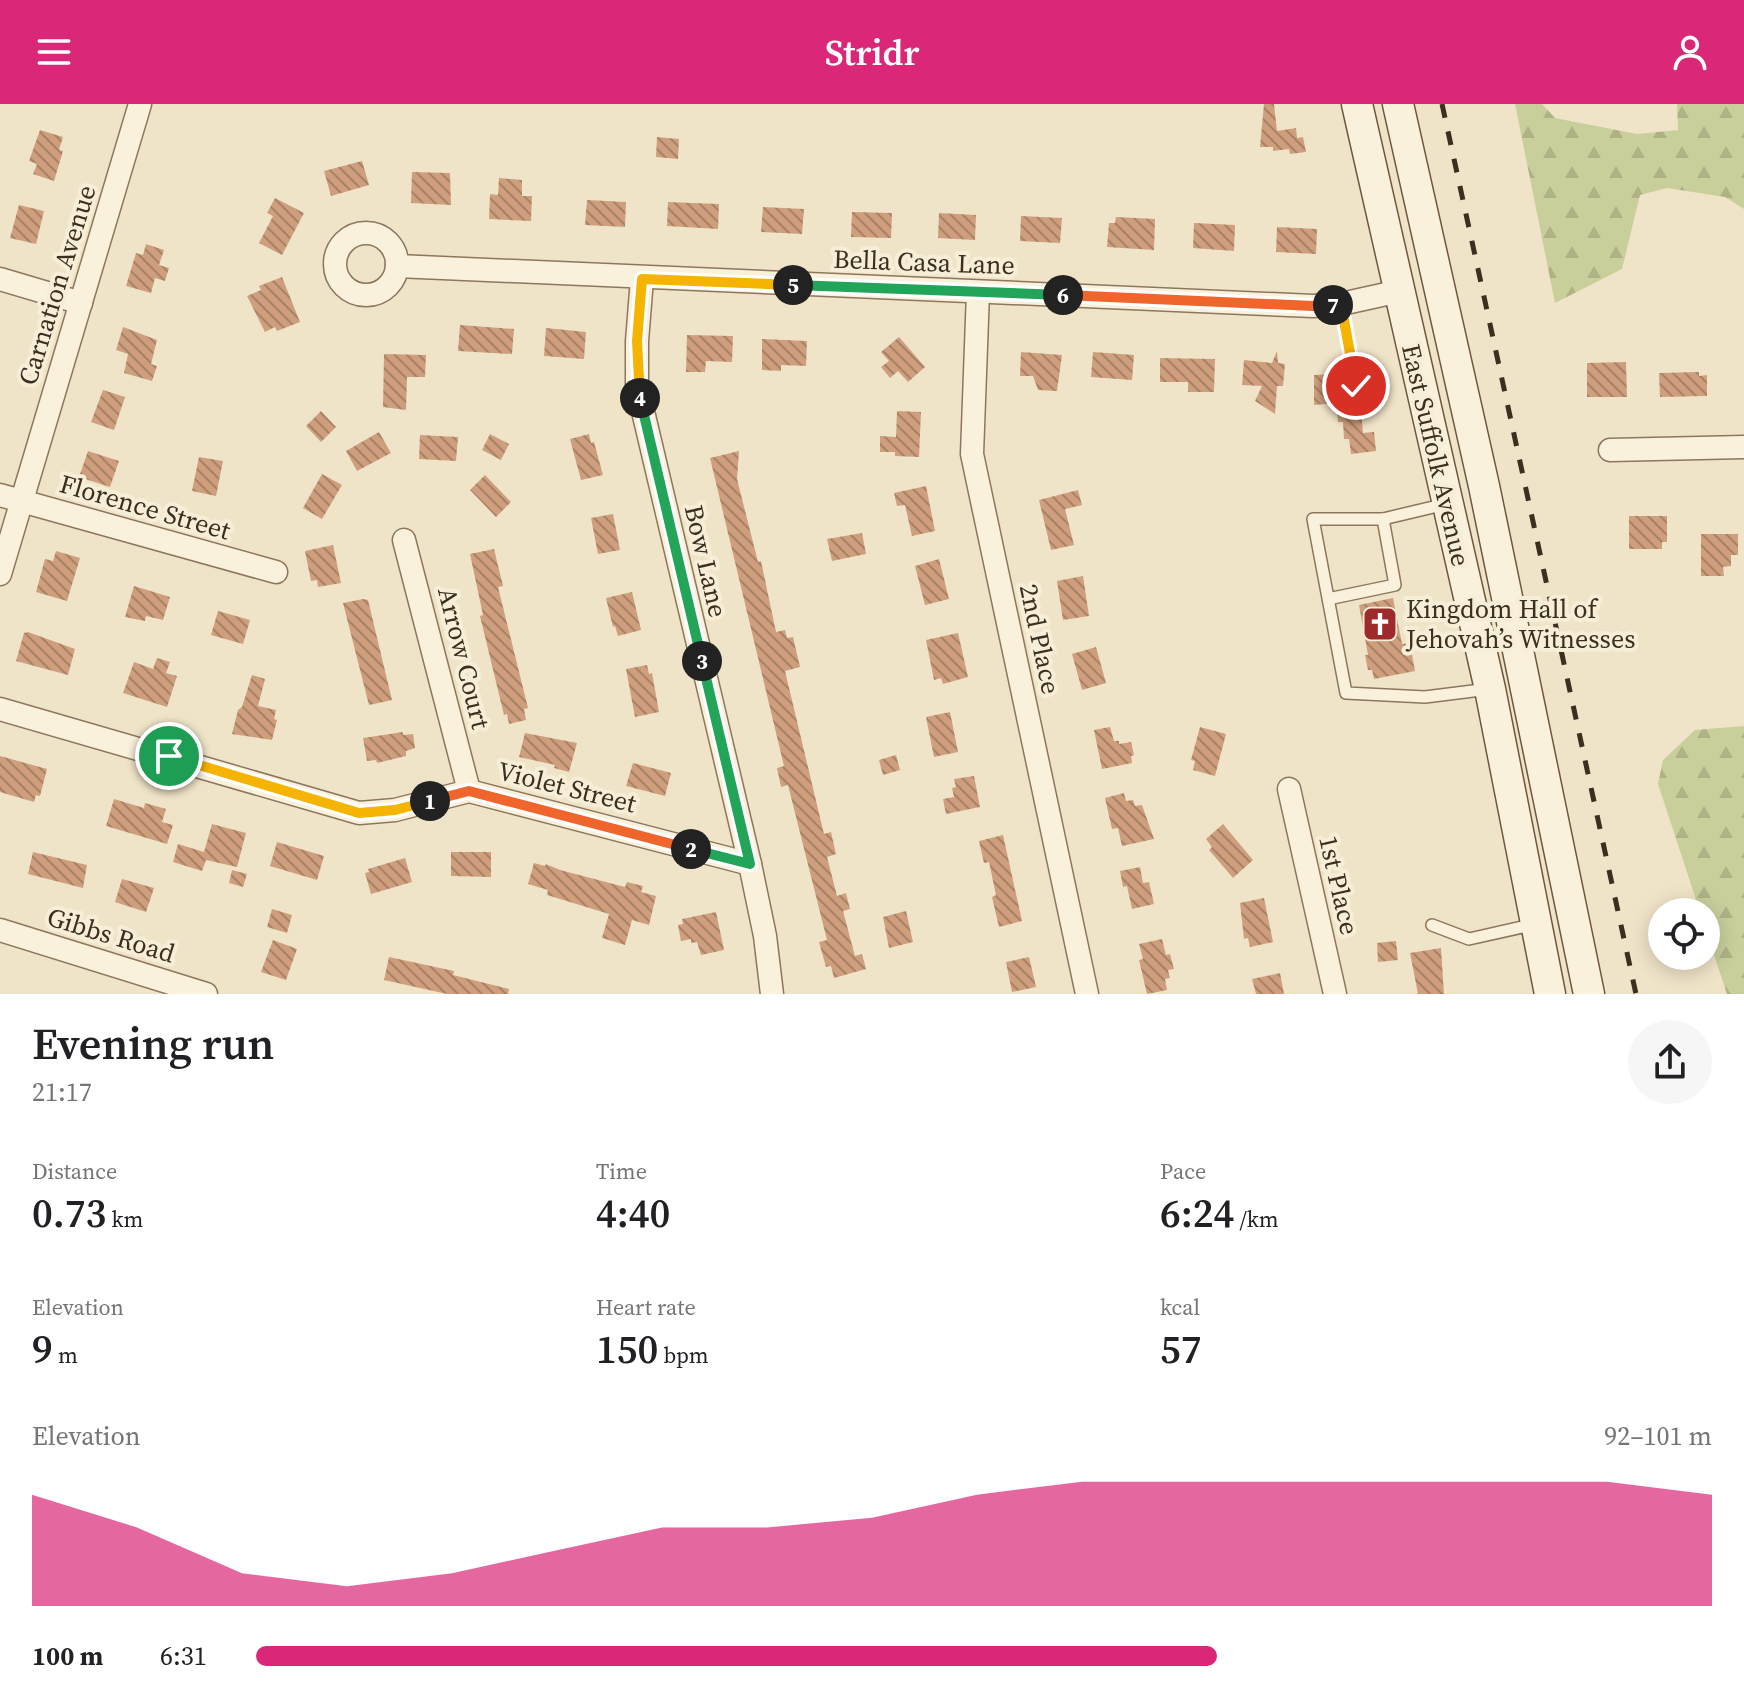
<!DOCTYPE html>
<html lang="en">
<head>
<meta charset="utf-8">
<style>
  :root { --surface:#fff; --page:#f6f6f6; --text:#202124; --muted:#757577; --accent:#db2777 }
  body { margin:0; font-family:"Source Serif 4",serif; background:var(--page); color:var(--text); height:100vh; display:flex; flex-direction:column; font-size:30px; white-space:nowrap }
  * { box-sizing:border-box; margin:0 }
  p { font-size:26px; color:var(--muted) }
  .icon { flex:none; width:44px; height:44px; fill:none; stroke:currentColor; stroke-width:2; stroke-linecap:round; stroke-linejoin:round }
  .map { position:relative; height:890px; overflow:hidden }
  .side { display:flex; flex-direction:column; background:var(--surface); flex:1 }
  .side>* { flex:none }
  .fabs { position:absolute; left:1648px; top:794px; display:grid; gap:16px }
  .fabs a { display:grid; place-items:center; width:72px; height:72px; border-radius:50%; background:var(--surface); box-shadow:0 4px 20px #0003; font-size:40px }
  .pin { position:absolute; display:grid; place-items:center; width:68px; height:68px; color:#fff; margin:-34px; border:4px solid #fff; border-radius:50%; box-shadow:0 2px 8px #0007 }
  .km { position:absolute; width:40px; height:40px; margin:-20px; border-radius:50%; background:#222; color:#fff; font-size:22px; line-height:40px; text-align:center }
  .round { display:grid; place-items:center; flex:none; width:84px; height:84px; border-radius:42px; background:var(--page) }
  .summary { display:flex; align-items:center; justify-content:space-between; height:136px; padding:0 32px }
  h1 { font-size:44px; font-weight:600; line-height:60px }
  .stats { display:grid; grid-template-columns:repeat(3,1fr); gap:12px; height:136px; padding:8px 32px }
  .stats div { display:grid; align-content:center }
  .stats b { font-size:40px; font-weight:600 }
  .stats small { font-size:22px; font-weight:400 }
  .stats p { font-size:22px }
  .chart { height:224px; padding:16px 32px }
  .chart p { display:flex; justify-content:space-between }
  .chart svg { width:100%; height:144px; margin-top:8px; fill:var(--accent); opacity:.7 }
  ul { padding:0 32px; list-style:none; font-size:26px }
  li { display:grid; grid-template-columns:128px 96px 1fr; align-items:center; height:60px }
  li i { height:20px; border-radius:10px; background:var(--accent) }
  header { display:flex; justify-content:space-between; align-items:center; height:104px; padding:0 32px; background:var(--accent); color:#fff; font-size:36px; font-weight:600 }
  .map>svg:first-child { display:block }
  .forest { fill:url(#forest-firs) }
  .building { fill:url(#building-back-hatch) }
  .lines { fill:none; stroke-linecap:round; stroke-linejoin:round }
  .service-casing { stroke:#8d765c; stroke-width:14 }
  .minor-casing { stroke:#8d765c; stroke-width:25 }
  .secondary-casing { stroke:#6f573f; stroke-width:33 }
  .service { stroke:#faf1dc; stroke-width:11 }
  .minor { stroke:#faf1dc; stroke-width:22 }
  .secondary { stroke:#faf1dc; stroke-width:30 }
  .rail { stroke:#3d2e20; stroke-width:5; stroke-dasharray:14 14; stroke-linecap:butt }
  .split-1-casing { stroke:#fff; stroke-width:16 }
  .split-2-casing { stroke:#fff; stroke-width:16 }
  .split-3-casing { stroke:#fff; stroke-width:16 }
  .split-4-casing { stroke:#fff; stroke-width:16 }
  .split-5-casing { stroke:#fff; stroke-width:16 }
  .split-6-casing { stroke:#fff; stroke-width:16 }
  .split-7-casing { stroke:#fff; stroke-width:16 }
  .split-8-casing { stroke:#fff; stroke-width:16 }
  .split-1 { stroke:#f5b400; stroke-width:10 }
  .split-2 { stroke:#f0652b; stroke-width:10 }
  .split-3 { stroke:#22a559; stroke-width:10 }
  .split-4 { stroke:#22a559; stroke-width:10 }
  .split-5 { stroke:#f5b400; stroke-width:10 }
  .split-6 { stroke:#22a559; stroke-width:10 }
  .split-7 { stroke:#f0652b; stroke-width:10 }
  .split-8 { stroke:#f5b400; stroke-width:10 }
  .labels { text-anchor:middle; stroke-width:8; stroke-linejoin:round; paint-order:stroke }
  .street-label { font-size:26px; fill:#3d2e20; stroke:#f7eed8 }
  .poi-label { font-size:26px; fill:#3d2e20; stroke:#f7eed8; text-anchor:start }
</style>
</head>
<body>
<header><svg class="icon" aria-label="menu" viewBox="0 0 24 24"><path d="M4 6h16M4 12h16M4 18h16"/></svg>Stridr<svg class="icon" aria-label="person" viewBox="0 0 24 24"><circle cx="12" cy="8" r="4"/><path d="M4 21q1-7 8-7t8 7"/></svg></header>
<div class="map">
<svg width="1744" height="890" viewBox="0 0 1744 890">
  <defs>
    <pattern id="forest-firs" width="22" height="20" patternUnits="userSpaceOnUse" patternTransform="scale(2)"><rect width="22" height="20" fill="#c9cf9b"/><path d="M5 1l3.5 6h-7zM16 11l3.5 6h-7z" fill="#aeb285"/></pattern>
    <pattern id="building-back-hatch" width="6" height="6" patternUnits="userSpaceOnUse" patternTransform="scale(2)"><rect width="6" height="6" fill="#cf9f7d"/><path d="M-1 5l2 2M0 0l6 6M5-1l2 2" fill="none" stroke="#a98266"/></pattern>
  </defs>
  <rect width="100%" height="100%" fill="#f0e4c8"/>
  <g class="forest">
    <polygon points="1515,0 1542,0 1555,14 1637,30 1678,26 1677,0 1744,0 1744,105 1725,93 1667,84 1640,91 1622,165 1555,199"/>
    <polygon points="1744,622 1744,890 1727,890 1706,827 1706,808 1700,808 1658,680 1663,656 1695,626"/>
  </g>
  <g class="building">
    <polygon points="1264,0 1274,0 1277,27 1296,24 1297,34 1303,33 1306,48 1290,50 1289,45 1273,47 1273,43 1260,43"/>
    <polygon points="40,26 63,33 59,46 63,47 54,77 33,70 37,60 29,57"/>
    <polygon points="657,33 679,35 678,55 656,53"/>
    <polygon points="362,57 369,81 331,92 324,67"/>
    <polygon points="412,68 450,69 451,101 411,99"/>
    <polygon points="499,74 522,76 522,92 532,92 531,117 489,115 490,90 498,91"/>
    <polygon points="275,94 304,109 282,151 259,139 273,112 267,109"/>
    <polygon points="587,96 626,98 625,123 585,121"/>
    <polygon points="668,98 719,100 718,125 667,122"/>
    <polygon points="19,101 44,107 36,140 10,134"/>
    <polygon points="763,103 804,105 802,130 761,128"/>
    <polygon points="852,108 892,109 891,134 851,133"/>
    <polygon points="939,109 976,111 975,136 938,134"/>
    <polygon points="1021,112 1062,114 1060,139 1020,137"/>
    <polygon points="1116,113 1155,115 1154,146 1107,143 1109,119 1115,119"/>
    <polygon points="1194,119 1235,121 1234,147 1193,144"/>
    <polygon points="1277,123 1317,125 1316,150 1276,148"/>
    <polygon points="146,140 164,146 159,161 169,164 165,177 155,174 151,189 126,182 136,149 143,151"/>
    <polygon points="282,173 300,218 277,227 275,223 265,228 247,192 261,186 259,182"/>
    <polygon points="460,221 514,225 512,250 458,247"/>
    <polygon points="123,223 157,236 151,260 157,262 152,277 124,269 128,250 116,246"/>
    <polygon points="546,224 586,228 584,255 544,252"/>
    <polygon points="687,231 733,232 732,258 706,257 705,268 686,268"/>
    <polygon points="899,233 925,263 908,278 898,267 890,274 881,263 889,257 881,248"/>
    <polygon points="762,235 807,237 806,262 781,261 781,267 762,266"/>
    <polygon points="1277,247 1278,259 1285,260 1283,282 1277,282 1275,310 1255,297 1262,282 1242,281 1244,256 1272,259"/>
    <polygon points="1021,248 1062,251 1057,287 1038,286 1033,272 1020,272"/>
    <polygon points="1093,248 1134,251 1132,276 1091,273"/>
    <polygon points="384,250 426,251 425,273 407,273 406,306 383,303"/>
    <polygon points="1160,254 1215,255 1214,288 1188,288 1188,278 1160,278"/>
    <polygon points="1626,258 1627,293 1587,293 1587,259"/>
    <polygon points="1699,268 1699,272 1707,271 1707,292 1660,293 1659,269"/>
    <polygon points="1334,270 1336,299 1360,296 1363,329 1374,328 1376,347 1351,350 1349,335 1344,335 1343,318 1338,318 1336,299 1314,301 1314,271"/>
    <polygon points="103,286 125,293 114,326 91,318"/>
    <polygon points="321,307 336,323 321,338 306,322"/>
    <polygon points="897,307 921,308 919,353 895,352 895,348 880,348 880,332 896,333"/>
    <polygon points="379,328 391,349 357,367 346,347"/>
    <polygon points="490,330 509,340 501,356 482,346"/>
    <polygon points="589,330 591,339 594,338 603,371 581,376 570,335"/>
    <polygon points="420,331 458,333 456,357 419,355"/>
    <polygon points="88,347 119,357 110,383 79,373"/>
    <polygon points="739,347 737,375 758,458 761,457 776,528 785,526 787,534 793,533 800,563 785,567 824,730 831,728 836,750 827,753 837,792 846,789 850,805 843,807 855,852 862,850 866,865 834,874 831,862 826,863 819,838 827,836 788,681 781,683 777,664 784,662 710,354"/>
    <polygon points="199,353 223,357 216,392 192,387"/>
    <polygon points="322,370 342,381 322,415 303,404"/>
    <polygon points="485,371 511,398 496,413 470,386"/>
    <polygon points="926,382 935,427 912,432 905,401 897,402 894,389"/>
    <polygon points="1078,386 1082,401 1065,405 1074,441 1051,446 1039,396"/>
    <polygon points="613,410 620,446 598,450 591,414"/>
    <polygon points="1629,412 1667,412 1667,438 1662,438 1662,445 1629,445"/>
    <polygon points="862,429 866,450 832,457 827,435"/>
    <polygon points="1701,430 1738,430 1738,451 1731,451 1731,462 1723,463 1724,472 1701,472"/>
    <polygon points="333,441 341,479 318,483 317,476 311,477 305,447"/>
    <polygon points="494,445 503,482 498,483 528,604 524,605 526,616 509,620 507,610 504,611 480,512 483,511 470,450"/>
    <polygon points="56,447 80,454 67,497 36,488 45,455 53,457"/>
    <polygon points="939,455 949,495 925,501 915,462"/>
    <polygon points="1083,472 1089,512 1063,516 1057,477"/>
    <polygon points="134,482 170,493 163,516 146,512 145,517 125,513"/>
    <polygon points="632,488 641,526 618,532 615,522 613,523 606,494"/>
    <polygon points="1393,494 1402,540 1410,539 1415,567 1374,575 1372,566 1368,566 1365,551 1368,551 1359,501"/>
    <polygon points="363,495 368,496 392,596 369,601 343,499"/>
    <polygon points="218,507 250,516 243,540 211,531"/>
    <polygon points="28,528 75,545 68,571 16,557 24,529"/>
    <polygon points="958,529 968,573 943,580 941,574 934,576 926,536"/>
    <polygon points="1096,543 1106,579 1082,586 1072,550"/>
    <polygon points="157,554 170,558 166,569 177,572 167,603 123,589 134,558 153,565"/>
    <polygon points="647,561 649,570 652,569 659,608 635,613 626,565"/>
    <polygon points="252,571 265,575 258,602 276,606 274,615 277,616 272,636 232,630 238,606 242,603"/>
    <polygon points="950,608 958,648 934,653 926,613"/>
    <polygon points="1110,623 1114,637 1119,637 1119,640 1131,638 1134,651 1131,652 1132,659 1102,665 1094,626"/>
    <polygon points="1200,623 1226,630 1215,672 1193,666 1195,657 1191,656"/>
    <polygon points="403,628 403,631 413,630 415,644 406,647 406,652 377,659 376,656 367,657 363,634"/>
    <polygon points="525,629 577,639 569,668 554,664 555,661 519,653"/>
    <polygon points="896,651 900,666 883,671 879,656"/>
    <polygon points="0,652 47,665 40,692 36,691 34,698 0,688"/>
    <polygon points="633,659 671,669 665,692 626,682"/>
    <polygon points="974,672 980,703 946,710 943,695 954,693 952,684 956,683 954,675"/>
    <polygon points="1124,689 1126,697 1133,696 1135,702 1142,701 1154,735 1122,742 1118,724 1112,725 1105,694"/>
    <polygon points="114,695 144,704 145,699 166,705 162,718 173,721 167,740 106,722"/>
    <polygon points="212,720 246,729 237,763 206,756 202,767 173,758 178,740 204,748"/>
    <polygon points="1223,720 1253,756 1233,774 1209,746 1212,743 1206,735"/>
    <polygon points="1003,731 1022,817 999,823 992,793 996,791 989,758 984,759 979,737"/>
    <polygon points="277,738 324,752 317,776 270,762"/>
    <polygon points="33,748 87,761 83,784 28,770"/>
    <polygon points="451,748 491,748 491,773 451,772"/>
    <polygon points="405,754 412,778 371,790 365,769 369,768 368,765"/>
    <polygon points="534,759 545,762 546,760 560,766 625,783 627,778 643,782 641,788 656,792 649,821 632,816 625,841 602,834 609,810 547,791 548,786 528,780"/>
    <polygon points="1140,763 1143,779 1149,778 1154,800 1132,805 1127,782 1123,783 1120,767"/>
    <polygon points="232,766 247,770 243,783 229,779"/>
    <polygon points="122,775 154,784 146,808 115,798"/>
    <polygon points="1264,794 1273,838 1250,843 1248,834 1244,835 1240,799"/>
    <polygon points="272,805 292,811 287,829 267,823"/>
    <polygon points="906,807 913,838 889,844 883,813"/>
    <polygon points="716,808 724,846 701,851 697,838 691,839 691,835 681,837 678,821 683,820 682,815"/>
    <polygon points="1162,835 1166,851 1170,850 1174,865 1168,866 1170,874 1165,875 1167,886 1147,890 1139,856 1143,855 1139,840"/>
    <polygon points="273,836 297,845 286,876 261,868"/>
    <polygon points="1396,837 1398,856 1378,858 1377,839"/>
    <polygon points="1441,844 1444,890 1418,890 1410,849"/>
    <polygon points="389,853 454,867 453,871 509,885 508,890 447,890 384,876"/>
    <polygon points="1029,853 1036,883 1012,888 1006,858"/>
    <polygon points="1280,869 1284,890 1256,890 1252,875"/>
  </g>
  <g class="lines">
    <defs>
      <g id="service">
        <polyline points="1341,200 1356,282"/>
        <polyline points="1383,415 1446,400"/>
        <polyline points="1328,495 1395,481 1383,415 1313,415 1346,589 1425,593 1489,585"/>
        <polyline points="1432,821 1469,835 1536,820"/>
      </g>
      <g id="minor">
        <circle cx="366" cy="160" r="31"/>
        <polyline points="397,162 1313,202 1341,200 1400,187"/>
        <polyline points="0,175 81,199"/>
        <polyline points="642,175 637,237 637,282 750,760 765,832 772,890"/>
        <polyline points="978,188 972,350 1087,890"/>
        <polyline points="1610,346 1744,343"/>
        <polyline points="0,391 276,468"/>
        <polyline points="404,436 469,687"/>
        <polyline points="0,470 140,0"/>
        <polyline points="0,605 359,709 395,706 469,687 750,760"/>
        <polyline points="1289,685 1335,890"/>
        <polyline points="0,826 206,890"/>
      </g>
      <g id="secondary">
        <polyline points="1357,0 1490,585 1550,890"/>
        <polyline points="1398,0 1484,382 1589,890"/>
      </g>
    </defs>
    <use href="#service" class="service-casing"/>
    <use href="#minor" class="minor-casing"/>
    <use href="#secondary" class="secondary-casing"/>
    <use href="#service" class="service"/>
    <use href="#minor" class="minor"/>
    <use href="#secondary" class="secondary"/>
    <polyline class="rail" points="1442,0 1636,890"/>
  </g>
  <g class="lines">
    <defs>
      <polyline id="split-1" points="169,652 359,709 395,706 430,697"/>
      <polyline id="split-2" points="430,697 469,687 691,745"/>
      <polyline id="split-3" points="691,745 750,760 702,557"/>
      <polyline id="split-4" points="640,294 702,557"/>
      <polyline id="split-5" points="640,294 637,237 642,175 793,181"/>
      <polyline id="split-6" points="793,181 1063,191"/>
      <polyline id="split-7" points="1063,191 1313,202 1333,201"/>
      <polyline id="split-8" points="1333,201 1341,200 1356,282"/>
    </defs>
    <use href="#split-1" class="split-1-casing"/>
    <use href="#split-2" class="split-2-casing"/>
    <use href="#split-3" class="split-3-casing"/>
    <use href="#split-4" class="split-4-casing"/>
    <use href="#split-5" class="split-5-casing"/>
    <use href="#split-6" class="split-6-casing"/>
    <use href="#split-7" class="split-7-casing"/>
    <use href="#split-8" class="split-8-casing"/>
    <use href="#split-1" class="split-1"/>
    <use href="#split-2" class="split-2"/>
    <use href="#split-3" class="split-3"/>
    <use href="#split-4" class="split-4"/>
    <use href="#split-5" class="split-5"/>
    <use href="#split-6" class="split-6"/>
    <use href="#split-7" class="split-7"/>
    <use href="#split-8" class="split-8"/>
  </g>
  <defs>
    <symbol id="church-square" viewBox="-11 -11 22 22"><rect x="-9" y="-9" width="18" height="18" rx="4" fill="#9e2a2b" stroke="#f7eed8"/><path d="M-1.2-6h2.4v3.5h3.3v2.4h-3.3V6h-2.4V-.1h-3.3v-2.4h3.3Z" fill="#fff"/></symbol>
  </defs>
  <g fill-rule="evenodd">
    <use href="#church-square" x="1360" y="500" width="40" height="40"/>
  </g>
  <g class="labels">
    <g class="street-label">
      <text transform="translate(924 158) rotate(2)" y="9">Bella Casa Lane</text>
      <text transform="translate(57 181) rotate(-73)" y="9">Carnation Avenue</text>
      <text transform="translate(1436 351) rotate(77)" y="9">East Suffolk Avenue</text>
      <text transform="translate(145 403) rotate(16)" y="9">Florence Street</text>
      <text transform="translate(706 457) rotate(77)" y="9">Bow Lane</text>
      <text transform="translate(1040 535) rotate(78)" y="9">2nd Place</text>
      <text transform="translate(464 554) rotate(76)" y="9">Arrow Court</text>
      <text transform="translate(567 683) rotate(14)" y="9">Violet Street</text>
      <text transform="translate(1339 781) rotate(77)" y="9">1st Place</text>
      <text transform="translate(111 831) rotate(17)" y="9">Gibbs Road</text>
    </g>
    <g class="poi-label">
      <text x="1406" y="514">Kingdom Hall of<tspan x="1406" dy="30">Jehovah’s Witnesses</tspan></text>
    </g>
  </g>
</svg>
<div class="fabs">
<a><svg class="icon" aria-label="locate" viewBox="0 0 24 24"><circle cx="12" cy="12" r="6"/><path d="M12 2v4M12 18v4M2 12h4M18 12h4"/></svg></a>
</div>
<div class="pin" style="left:169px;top:652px;background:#1e9e55"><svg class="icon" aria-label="arrive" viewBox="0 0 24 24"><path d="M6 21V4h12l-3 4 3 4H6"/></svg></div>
<div class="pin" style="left:1356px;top:282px;background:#d93025"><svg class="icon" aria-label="check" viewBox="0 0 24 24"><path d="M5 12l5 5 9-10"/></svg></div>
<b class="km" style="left:430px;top:697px">1</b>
<b class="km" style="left:691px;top:745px">2</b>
<b class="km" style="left:702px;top:557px">3</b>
<b class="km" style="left:640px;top:294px">4</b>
<b class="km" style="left:793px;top:181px">5</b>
<b class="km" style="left:1063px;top:191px">6</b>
<b class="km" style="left:1333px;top:201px">7</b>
</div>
<section class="side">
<div class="summary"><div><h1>Evening run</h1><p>21:17</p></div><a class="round"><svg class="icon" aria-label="share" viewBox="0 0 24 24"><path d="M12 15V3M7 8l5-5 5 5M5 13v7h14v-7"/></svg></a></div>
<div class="stats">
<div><p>Distance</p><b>0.73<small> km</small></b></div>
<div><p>Time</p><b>4:40</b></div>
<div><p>Pace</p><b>6:24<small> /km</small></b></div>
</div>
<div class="stats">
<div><p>Elevation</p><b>9<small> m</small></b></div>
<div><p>Heart rate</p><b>150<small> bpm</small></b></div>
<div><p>kcal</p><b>57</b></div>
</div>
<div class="chart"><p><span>Elevation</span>92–101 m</p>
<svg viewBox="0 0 160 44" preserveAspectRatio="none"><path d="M0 44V10L10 20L20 34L30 38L40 34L50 27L60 20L70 20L80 17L90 10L100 6L110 6L120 6L130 6L140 6L150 6L160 10V44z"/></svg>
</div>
<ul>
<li><b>100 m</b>6:31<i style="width:66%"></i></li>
</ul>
</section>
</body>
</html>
